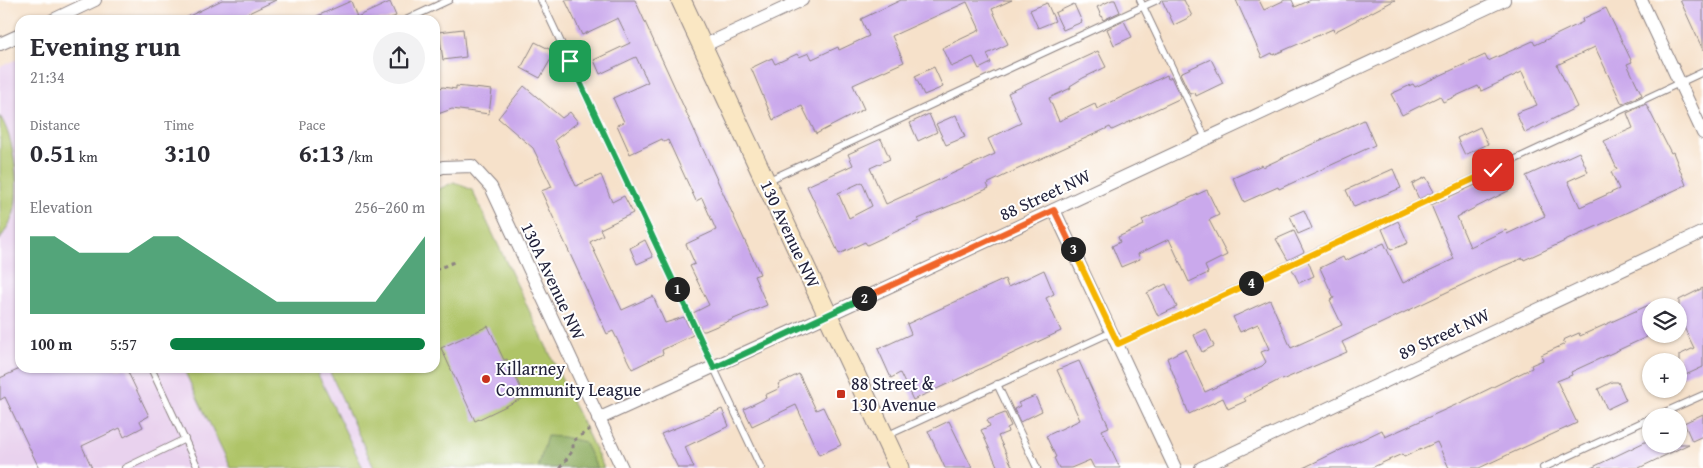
<!DOCTYPE html>
<html lang="en">
<head>
<meta charset="utf-8">
<style>
  :root { --surface:#fff; --page:#f2f2f3; --text:#2b2b33; --muted:#7c7c81; --accent:#0b8043 }
  body { margin:0; font-family:"Gentium Book Plus",serif; background:var(--page); color:var(--text); height:100vh; display:flex; flex-direction:column; font-size:19px; white-space:nowrap }
  * { box-sizing:border-box; margin:0 }
  p { font-size:16px; color:var(--muted) }
  .icon { flex:none; width:28px; height:28px; fill:none; stroke:currentColor; stroke-width:2; stroke-linecap:round; stroke-linejoin:round }
  .map { position:relative; flex:1; overflow:hidden }
  .drawer { position:absolute; left:15px; top:15px; width:425px; height:358px; display:flex; flex-direction:column; background:var(--surface); border-radius:15px; box-shadow:0 1px 4px #0004 }
  .drawer>* { flex:none }
  .buttons { position:absolute; left:1642px; top:298px; display:grid; gap:10px }
  .buttons a { display:grid; place-items:center; width:45px; height:45px; border-radius:50%; background:var(--surface); box-shadow:0 1px 4px #0004; font-size:25px }
  .pin { position:absolute; display:grid; place-items:center; width:42px; height:42px; color:#fff; margin:-21px; border-radius:10px; box-shadow:0 2px 8px #0006 }
  .km { position:absolute; width:25px; height:25px; margin:-12px; border-radius:50%; background:#222; color:#fff; font-size:14px; line-height:25px; text-align:center }
  .round { display:grid; place-items:center; flex:none; width:52px; height:52px; border-radius:26px; background:var(--page) }
  .head { display:flex; align-items:center; justify-content:space-between; height:85px; padding:0 15px }
  h1 { font-size:28px; font-weight:600; line-height:38px }
  .metrics { display:grid; grid-template-columns:repeat(3,1fr); gap:8px; height:85px; padding:5px 15px }
  .metrics div { display:grid; align-content:center }
  .metrics b { font-size:25px; font-weight:600 }
  .metrics small { font-size:14px; font-weight:400 }
  .metrics p { font-size:14px }
  .chart { height:140px; padding:10px 15px }
  .chart p { display:flex; justify-content:space-between }
  .chart svg { width:100%; height:90px; margin-top:5px; fill:var(--accent); opacity:.7 }
  ul { padding:0 15px; list-style:none; font-size:16px }
  li { display:grid; grid-template-columns:80px 60px 1fr; align-items:center; height:38px }
  li i { height:12px; border-radius:6px; background:var(--accent) }
  .map>svg:first-child { display:block }
  .built { fill:#e9d2ee }
  .green { fill:#afc468; stroke:#687352 }
  .forest { fill:#8baa5c; stroke:#56664c }
  .building { fill:#caa9ec; fill-rule:evenodd }
  .lines { fill:none; stroke-linecap:round; stroke-linejoin:round }
  .lane-casing { stroke:#8c8282; stroke-width:8 }
  .street-casing { stroke:#8c8282; stroke-width:14 }
  .secondary-casing { stroke:#8c8282; stroke-width:21 }
  .path { stroke:#8c8282; stroke-width:3; stroke-dasharray:4 4; stroke-linecap:butt }
  .lane { stroke:#fff; stroke-width:6 }
  .street { stroke:#fff; stroke-width:12 }
  .secondary { stroke:#fae7c3; stroke-width:19 }
  .split-1-casing { stroke:#fff; stroke-width:10 }
  .split-2-casing { stroke:#fff; stroke-width:10 }
  .split-3-casing { stroke:#fff; stroke-width:10 }
  .split-4-casing { stroke:#fff; stroke-width:10 }
  .split-5-casing { stroke:#fff; stroke-width:10 }
  .split-1 { stroke:#22a559; stroke-width:6 }
  .split-2 { stroke:#22a559; stroke-width:6 }
  .split-3 { stroke:#f0652b; stroke-width:6 }
  .split-4 { stroke:#f5b400; stroke-width:6 }
  .split-5 { stroke:#f5b400; stroke-width:6 }
  .poi-dot { fill:#c8321e; stroke:#fff; stroke-width:2 }
  .labels { text-anchor:middle; stroke-width:4; stroke-linejoin:round; paint-order:stroke }
  .street-label { font-size:18px; fill:#22223b; stroke:#fff }
  .poi-label { font-size:18px; fill:#22223b; stroke:#fff; text-anchor:start }
</style>
</head>
<body>
<div class="map">
<svg width="1703" height="468" viewBox="0 0 1703 468">
  <rect width="100%" height="100%" fill="#fff"/>
  <filter id="ink" filterUnits="userSpaceOnUse"><feTurbulence type="fractalNoise" baseFrequency=".02" numOctaves="2"/><feDisplacementMap in="SourceGraphic" scale="10" xChannelSelector="R" yChannelSelector="G"/><feConvolveMatrix kernelMatrix="1 2 1 2 8 2 1 2 1" color-interpolation-filters="sRGB"/></filter>
  <filter id="wash" filterUnits="userSpaceOnUse"><feTurbulence type="fractalNoise" baseFrequency=".0096" numOctaves="4" result="noise"/><feDisplacementMap in="SourceGraphic" scale="20" xChannelSelector="R" yChannelSelector="G"/><feGaussianBlur stdDeviation="1.12" result="paint"/><feColorMatrix in="noise" values="0 0 0 0 0 0 0 0 0 0 0 0 0 0 0 0 0 1.4 0 .05"/><feComposite in="paint" operator="in"/></filter>
  <g filter="url(#wash)">
    <rect width="100%" height="100%" fill="#f6e1ca"/>
    <polygon class="built" points="20,58 20,368 328,368 374,468 0,468 0,67"/>
    <g class="green">
      <path d="M 0,116 C 15,139 21,190 13,216 C 10,224 4,232 0,240 Z"/>
      <polygon points="454,182 472,190 604,468 374,468 328,368 435,368 435,191"/>
      <polygon points="183,368 315,368 363,468 231,468"/>
    </g>
    <polygon class="forest" points="547,436 563,437 584,442 597,468 538,468"/>
    <g id="blocks">
      <g class="building">
        <polygon points="222,0 276,0 234,20 181,20"/>
        <polygon points="565,0 635,0 760,274 754,276 767,305 705,331 702,331 693,313 709,305 690,266 695,264 686,244 716,230 702,198 696,201 668,140 664,142 662,139 630,154 617,125 624,122 613,98 648,82 636,57 600,74 594,60 630,43 618,18 582,35"/>
        <polygon points="901,0 1012,0 992,9 1008,44 987,54 991,63 979,69 973,57 951,67 942,48 980,30 967,2 892,36 904,62 853,85 864,109 816,134 802,106 773,120 751,68 772,58 775,64 797,54 799,57 809,53 812,59 838,47 839,50 869,36 861,19"/>
        <polygon points="1112,0 1115,0 1120,12 1103,20 1097,7"/>
        <polygon points="1162,0 1184,0 1192,16 1174,25"/>
        <polygon points="1236,0 1259,0 1264,10 1285,0 1292,0 1295,7 1311,0 1395,0 1334,32 1333,29 1273,55 1272,53 1262,58"/>
        <polygon points="1680,0 1703,0 1703,50"/>
        <polygon points="351,1 357,17 390,2 396,16 386,20 308,20"/>
        <polygon points="1047,3 1055,21 1038,28 1030,10"/>
        <polygon points="1074,4 1082,22 1063,30 1055,13"/>
        <polygon points="1606,8 1632,62 1627,64 1642,95 1622,104 1595,47 1557,65 1577,107 1525,133 1516,113 1537,105 1522,72 1481,91 1478,86 1443,102 1440,96 1402,115 1391,94 1413,84 1415,87 1485,55 1488,61 1533,41 1535,45 1583,22 1582,19"/>
        <polygon points="1124,21 1132,37 1114,45 1107,29"/>
        <polygon points="463,29 466,57 443,60 439,32"/>
        <polygon points="535,42 555,52 540,78 521,68"/>
        <path d="M 1098,51 L 1106,67 L 1083,78 L 1070,86 L 1071,88 L 1049,98 L 1059,121 L 1095,104 L 1097,109 L 1167,75 L 1168,79 L 1171,77 L 1181,98 L 1112,130 L 1110,127 L 1016,170 L 987,184 L 989,188 L 966,199 L 918,219 L 919,221 L 867,245 L 865,242 L 839,254 L 807,186 L 853,165 L 848,154 L 881,139 L 890,159 L 870,168 L 886,204 L 958,171 L 995,154 L 988,139 L 1021,123 L 1008,93 ZM 862,182 L 872,206 L 849,218 L 838,193 Z"/>
        <polygon points="1211,59 1223,83 1196,96 1195,92 1190,94 1180,73"/>
        <polygon points="934,67 943,87 924,95 915,76"/>
        <polygon points="456,86 492,90 489,114 452,109 435,115 435,90 443,87 456,89"/>
        <polygon points="524,86 562,118 570,112 578,122 555,140 576,186 601,175 612,202 624,196 633,213 600,229 603,235 590,242 622,310 653,296 665,323 684,317 693,335 662,350 663,354 632,369 613,331 607,334 541,191 552,187 533,148 498,118"/>
        <polygon points="1646,104 1671,153 1673,152 1686,185 1524,260 1523,258 1487,273 1342,342 1347,352 1282,380 1281,379 1244,398 1246,401 1228,409 1223,398 1189,414 1167,358 1185,349 1205,392 1262,366 1266,362 1261,352 1269,349 1258,324 1240,332 1233,317 1270,300 1291,348 1342,325 1330,300 1334,298 1320,268 1343,257 1345,261 1384,243 1403,283 1454,259 1431,205 1504,172 1512,189 1457,217 1470,247 1506,230 1507,234 1545,216 1526,176 1579,152 1588,172 1568,181 1580,207 1619,189 1611,172 1617,169 1604,141 1633,128 1627,113"/>
        <polygon points="929,114 937,132 918,141 910,123"/>
        <polygon points="956,115 965,137 946,145 936,124"/>
        <polygon points="1364,120 1375,145 1279,189 1278,187 1244,202 1233,178 1262,165 1263,167"/>
        <polygon points="1480,127 1488,144 1465,155 1457,138"/>
        <polygon points="1393,169 1401,188 1354,207 1346,190"/>
        <polygon points="1426,177 1434,192 1419,199 1412,184"/>
        <polygon points="1207,190 1219,215 1209,220 1227,255 1205,266 1208,273 1189,282 1169,239 1138,254 1140,259 1121,267 1112,246 1120,242 1118,237 1144,225 1142,220"/>
        <polygon points="1304,210 1312,228 1298,234 1290,216"/>
        <polygon points="1398,221 1408,243 1391,250 1382,229"/>
        <polygon points="1294,231 1304,252 1288,260 1276,239"/>
        <polygon points="645,240 653,257 637,264 630,248"/>
        <polygon points="1308,261 1314,276 1299,283 1292,269"/>
        <polygon points="1044,270 1054,294 1046,298 1061,331 913,400 900,373 891,378 878,349 911,334 907,324 1005,279 1008,287"/>
        <polygon points="1166,284 1177,307 1158,316 1147,293"/>
        <polygon points="1703,288 1703,367 1679,378 1679,355 1694,348 1679,317 1679,300"/>
        <polygon points="1651,304 1651,335 1571,372 1572,375 1557,381 1577,423 1479,468 1449,468 1437,442 1404,457 1402,454 1371,468 1303,468 1382,430 1385,437 1462,402 1532,368 1531,365 1543,360 1541,355 1565,344 1563,340 1579,333 1580,336"/>
        <polygon points="488,326 504,360 507,359 525,397 475,421 441,348"/>
        <polygon points="1206,329 1214,346 1202,352 1194,335"/>
        <polygon points="1079,361 1109,427 1102,430 1120,468 1094,468 1090,460 1071,468 1059,468 1054,458 1056,457 1046,436 1080,420 1057,370"/>
        <polygon points="22,368 126,368 149,416 140,421 143,427 124,437 120,428 82,446 92,468 39,468 5,397 0,400 0,378"/>
        <polygon points="799,374 816,410 823,407 841,445 819,455 796,405 752,426 744,409 766,398 765,395 780,388 778,384"/>
        <polygon points="1612,382 1618,382 1626,400 1607,409 1598,389"/>
        <polygon points="1035,396 1042,411 1020,422 1014,409 1020,406 1018,403"/>
        <polygon points="722,409 729,426 685,447 694,468 678,468 661,434"/>
        <polygon points="1005,413 1011,426 1007,428 1008,432 998,436 1013,468 998,468 981,430 990,426 987,420"/>
        <polygon points="1703,414 1703,436 1692,441 1684,423"/>
        <polygon points="949,421 972,468 945,468 928,431"/>
        <polygon points="1651,439 1651,444 1689,444 1639,468 1591,468"/>
      </g>
    </g>
  </g>
  <g filter="url(#ink)">
    <use href="#blocks" fill-opacity="0" stroke="#8c8282" stroke-width="1"/>
    <g class="lines">
      <defs>
        <g id="lane">
          <polyline points="541,0 761,468"/>
          <polyline points="1140,0 1206,139"/>
          <polyline points="406,20 449,0"/>
          <polyline points="767,181 1157,0"/>
          <polyline points="1118,344 1703,72"/>
          <polyline points="151,368 198,468"/>
          <polyline points="997,384 1037,468"/>
          <polyline points="1656,416 1703,395"/>
          <polyline points="886,436 1112,332"/>
          <polyline points="125,468 185,439"/>
          <polyline points="1543,468 1651,418"/>
        </g>
        <g id="street">
          <polyline points="1641,0 1703,133"/>
          <polyline points="53,20 95,0"/>
          <polyline points="0,44 20,35"/>
          <polyline points="703,46 802,0"/>
          <polyline points="435,170 443,167 472,166 491,187 622,468"/>
          <polyline points="1054,210 1175,468"/>
          <polyline points="598,419 828,315 1504,0"/>
          <polyline points="1201,468 1703,232"/>
        </g>
        <polyline id="secondary" points="681,0 899,468"/>
      </defs>
      <use href="#lane" class="lane-casing"/>
      <use href="#street" class="street-casing"/>
      <use href="#secondary" class="secondary-casing"/>
      <g class="path">
        <polyline points="435,270 454,262"/>
        <polyline points="560,468 573,450 573,441 590,429"/>
      </g>
      <use href="#lane" class="lane"/>
      <use href="#street" class="street"/>
      <use href="#secondary" class="secondary"/>
    </g>
  </g>
  <g class="lines" filter="url(#ink)">
    <defs>
      <polyline id="split-1" points="570,61 677,289"/>
      <polyline id="split-2" points="677,289 714,368 864,298"/>
      <polyline id="split-3" points="864,298 1054,210 1073,249"/>
      <polyline id="split-4" points="1073,249 1118,344 1251,283"/>
      <polyline id="split-5" points="1251,283 1493,170"/>
    </defs>
    <use href="#split-1" class="split-1-casing"/>
    <use href="#split-2" class="split-2-casing"/>
    <use href="#split-3" class="split-3-casing"/>
    <use href="#split-4" class="split-4-casing"/>
    <use href="#split-5" class="split-5-casing"/>
    <use href="#split-1" class="split-1"/>
    <use href="#split-2" class="split-2"/>
    <use href="#split-3" class="split-3"/>
    <use href="#split-4" class="split-4"/>
    <use href="#split-5" class="split-5"/>
  </g>
  <g class="poi-dot">
    <circle cx="486" cy="379" r="5"/>
    <rect x="836" y="389" width="10" height="10" rx="2.5"/>
  </g>
  <g class="labels">
    <g class="street-label">
      <text transform="translate(1045 195) rotate(-25)" y="6">88 Street NW</text>
      <text transform="translate(790 234) rotate(65)" y="6">130 Avenue NW</text>
      <text transform="translate(553 281) rotate(65)" y="6">130A Avenue NW</text>
      <text transform="translate(1444 334) rotate(-25)" y="6">89 Street NW</text>
    </g>
    <g class="poi-label">
      <text x="496" y="375">Killarney<tspan x="496" dy="21">Community League</tspan></text>
      <text x="851" y="390">88 Street &amp;<tspan x="851" dy="21">130 Avenue</tspan></text>
    </g>
  </g>
</svg>
<div class="buttons">
<a><svg class="icon" aria-label="layers" viewBox="0 0 24 24"><path d="M12 4l9 5-9 5-9-5zM3 14l9 5 9-5"/></svg></a>
<a>+</a>
<a>−</a>
</div>
<div class="pin" style="left:570px;top:61px;background:#1e9e55"><svg class="icon" aria-label="arrive" viewBox="0 0 24 24"><path d="M6 21V4h12l-3 4 3 4H6"/></svg></div>
<div class="pin" style="left:1493px;top:170px;background:#d93025"><svg class="icon" aria-label="check" viewBox="0 0 24 24"><path d="M5 12l5 5 9-10"/></svg></div>
<b class="km" style="left:677px;top:289px">1</b>
<b class="km" style="left:864px;top:298px">2</b>
<b class="km" style="left:1073px;top:249px">3</b>
<b class="km" style="left:1251px;top:283px">4</b>
<section class="drawer">
<div class="head"><div><h1>Evening run</h1><p>21:34</p></div><a class="round"><svg class="icon" aria-label="share" viewBox="0 0 24 24"><path d="M12 15V3M7 8l5-5 5 5M5 13v7h14v-7"/></svg></a></div>
<div class="metrics">
<div><p>Distance</p><b>0.51<small> km</small></b></div>
<div><p>Time</p><b>3:10</b></div>
<div><p>Pace</p><b>6:13<small> /km</small></b></div>
</div>
<div class="chart"><p><span>Elevation</span>256–260 m</p>
<svg viewBox="0 0 160 44" preserveAspectRatio="none"><path d="M0 44V6L10 6L20 14L30 14L40 14L50 6L60 6L70 14L80 22L90 30L100 38L110 38L120 38L130 38L140 38L150 22L160 6V44z"/></svg>
</div>
<ul>
<li><b>100 m</b>5:57<i style="width:100%"></i></li>
</ul>
</section>
</div>
</body>
</html>
